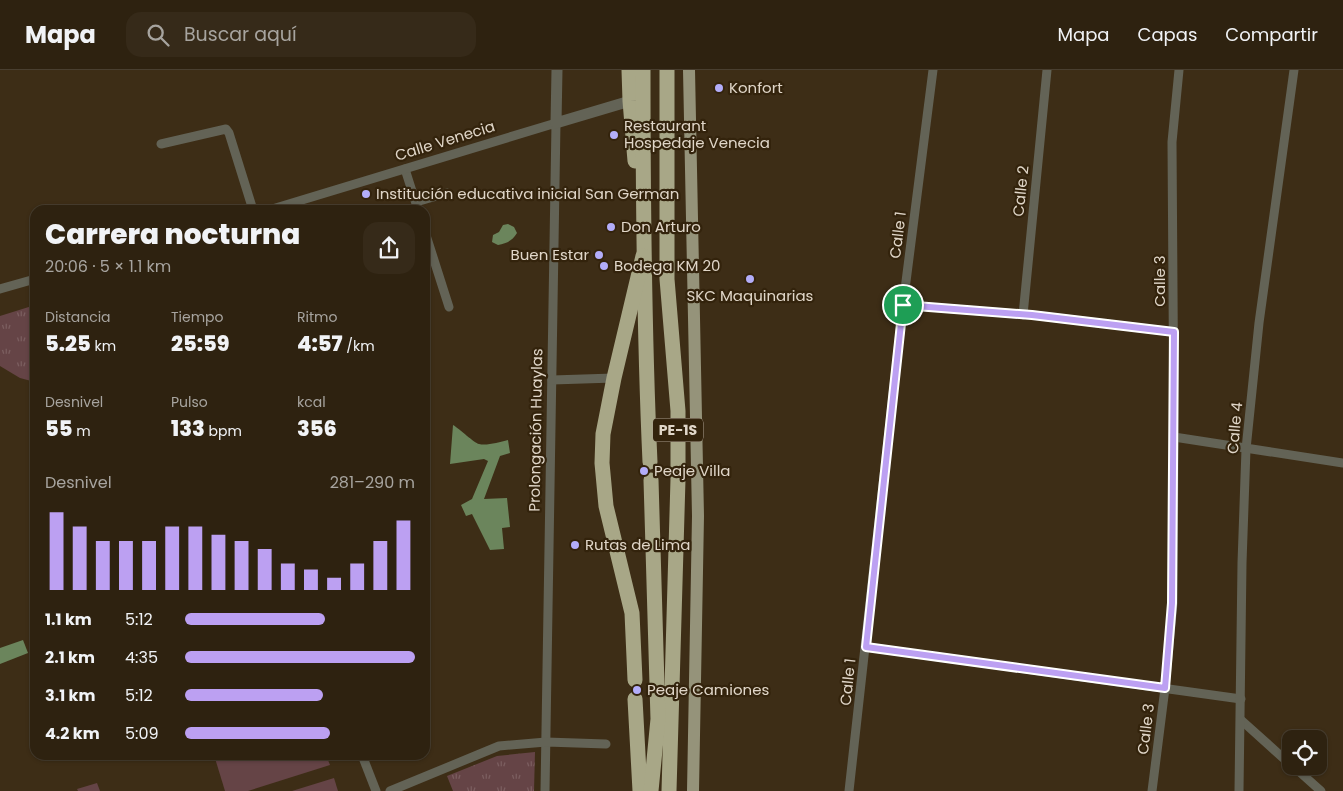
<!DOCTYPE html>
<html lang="es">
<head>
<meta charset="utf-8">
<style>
  :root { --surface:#2e2210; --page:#362a19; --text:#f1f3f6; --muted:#a7a49f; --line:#493f30; --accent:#bca0f2 }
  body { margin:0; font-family:Poppins,sans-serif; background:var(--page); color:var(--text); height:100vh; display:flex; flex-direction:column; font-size:19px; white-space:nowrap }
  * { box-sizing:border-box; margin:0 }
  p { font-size:16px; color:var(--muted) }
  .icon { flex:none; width:28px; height:28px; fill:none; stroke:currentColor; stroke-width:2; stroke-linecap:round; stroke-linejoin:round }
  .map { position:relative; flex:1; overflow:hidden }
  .side { position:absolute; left:30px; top:135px; width:400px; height:555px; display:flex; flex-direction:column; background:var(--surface); border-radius:15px; box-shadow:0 1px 4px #0004,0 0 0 1px var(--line) }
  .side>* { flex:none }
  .buttons { position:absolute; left:1282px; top:660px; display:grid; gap:10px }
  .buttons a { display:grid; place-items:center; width:45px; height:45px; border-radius:10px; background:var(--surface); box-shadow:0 1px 4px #0004,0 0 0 1px var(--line); font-size:25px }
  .pin { position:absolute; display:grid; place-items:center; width:42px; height:42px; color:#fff; margin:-21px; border:2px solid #fff; border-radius:50%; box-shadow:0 1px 5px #0007 }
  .round { display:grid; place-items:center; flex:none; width:52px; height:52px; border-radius:15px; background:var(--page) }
  .summary { display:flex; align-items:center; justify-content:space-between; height:85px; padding:0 15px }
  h1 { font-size:28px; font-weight:800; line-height:38px }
  .figures { display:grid; grid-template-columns:repeat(3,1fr); gap:8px; height:85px; padding:5px 15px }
  .figures div { display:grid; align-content:center }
  .figures b { font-size:21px; font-weight:800 }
  .figures small { font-size:14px; font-weight:400 }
  .figures p { font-size:14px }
  .chart { height:140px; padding:10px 15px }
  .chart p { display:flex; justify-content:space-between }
  .chart svg { width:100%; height:90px; margin-top:5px; stroke:var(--accent); stroke-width:6 }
  ul { padding:0 15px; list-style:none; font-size:16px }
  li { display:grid; grid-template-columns:80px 60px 1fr; align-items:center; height:38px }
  li i { height:12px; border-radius:6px; background:var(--accent) }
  header { display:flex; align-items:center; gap:30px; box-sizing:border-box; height:70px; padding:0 25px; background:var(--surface); border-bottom:1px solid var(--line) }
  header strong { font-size:24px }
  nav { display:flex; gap:28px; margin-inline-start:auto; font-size:18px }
  .search { width:350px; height:45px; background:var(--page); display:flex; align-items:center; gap:12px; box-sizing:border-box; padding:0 18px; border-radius:15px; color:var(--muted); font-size:19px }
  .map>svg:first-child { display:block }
  .grass { fill:url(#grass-tufts) }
  .pitch { fill:#654446 }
  .water { fill:#6b855c }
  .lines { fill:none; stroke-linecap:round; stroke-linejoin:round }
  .minor { stroke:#636356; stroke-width:9 }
  .tertiary { stroke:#636356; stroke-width:11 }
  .primary { stroke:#95937a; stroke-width:12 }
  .motorway { stroke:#a8a787; stroke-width:15 }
  .route-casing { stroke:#fff; stroke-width:10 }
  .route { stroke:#bca0f2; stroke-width:6 }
  .poi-dot { fill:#b3adf9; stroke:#33230c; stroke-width:2 }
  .labels { text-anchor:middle; stroke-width:4.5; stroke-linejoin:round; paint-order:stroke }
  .shield { fill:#33230c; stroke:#aca090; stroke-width:1 }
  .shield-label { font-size:14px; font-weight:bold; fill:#e0d6c8 }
  .poi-label { font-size:15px; fill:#e0d6c8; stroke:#33230c; text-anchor:start }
  .street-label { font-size:15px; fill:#e0d6c8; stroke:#33230c }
</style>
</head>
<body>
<header>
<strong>Mapa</strong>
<div class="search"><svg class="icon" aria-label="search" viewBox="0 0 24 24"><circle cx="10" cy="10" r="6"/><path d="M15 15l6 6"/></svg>Buscar aquí</div>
<nav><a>Mapa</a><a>Capas</a><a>Compartir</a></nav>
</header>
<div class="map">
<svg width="1343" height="721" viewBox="0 0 1343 721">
  <defs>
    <pattern id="grass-tufts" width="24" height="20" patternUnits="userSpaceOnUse" patternTransform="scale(1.25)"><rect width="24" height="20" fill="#654446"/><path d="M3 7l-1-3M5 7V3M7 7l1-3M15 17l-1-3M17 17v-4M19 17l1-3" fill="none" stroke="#7b5e5f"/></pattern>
  </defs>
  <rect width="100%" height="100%" fill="#3d2d16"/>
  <g class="grass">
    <polygon points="32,236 35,238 35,312 20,308 0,296 0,246"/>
    <polygon points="535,682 534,721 453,721 447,706 497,686"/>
  </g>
  <g class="pitch">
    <polygon points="214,685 326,685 330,695 248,721 225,721"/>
    <polygon points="334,708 338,721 292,721"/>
    <polygon points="97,713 100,721 78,721 77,719"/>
  </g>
  <g class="water">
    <path d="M 508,154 L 514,157 L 517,163 C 512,171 507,173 498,175 L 492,172 L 493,165 L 499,162 L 503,155 Z"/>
    <path d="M 453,355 C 460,359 474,373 479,374 C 487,376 499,372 508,370 L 510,383 L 500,386 L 484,429 L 507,428 L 510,457 L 502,458 L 504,479 L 490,480 L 472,444 L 466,446 L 461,435 L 472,429 L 488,391 L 484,389 L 450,394 Z"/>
    <polygon points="23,570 28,583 0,594 0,578"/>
  </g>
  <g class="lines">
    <g class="minor">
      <polyline points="161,74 226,59 229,63 253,140"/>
      <polyline points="405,99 418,140"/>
      <polyline points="416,132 447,123"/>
      <polyline points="269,140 556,53 545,721"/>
      <polyline points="425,162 449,237"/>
      <polyline points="0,219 35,209"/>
      <polyline points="903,235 1032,245 1174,262"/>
      <polyline points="1023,245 1047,0"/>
      <polyline points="552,310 614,308"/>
      <polyline points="1174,367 1343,393"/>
      <polyline points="866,577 1241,629"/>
      <polyline points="1241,650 1291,695"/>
      <polyline points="362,685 376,721"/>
      <polyline points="1293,696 1321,721"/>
      <polyline points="390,721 499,676 546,672 606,674"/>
      <polyline points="849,721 903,235 933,0"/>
      <polyline points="1152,721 1165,618 1173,533 1174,367 1172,72 1179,0"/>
      <polyline points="1239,721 1242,493 1246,379 1259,253 1294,0"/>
    </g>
    <polyline class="tertiary" points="557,0 556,53 630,31"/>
    <polyline class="primary" points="689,0 698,446 693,721"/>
    <g class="motorway">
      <polyline points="629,0 630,31 635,91"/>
      <path d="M 643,0 C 643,131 644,262 650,392"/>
      <polyline points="667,0 667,209 678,341 678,409 669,721"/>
      <polyline points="635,610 632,543 606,436 602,393 603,364 614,308 643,186"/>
      <polyline points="635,629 640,721"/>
      <polyline points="651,721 658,649 651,410"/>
    </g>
  </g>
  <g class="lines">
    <defs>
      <polygon id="route" points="903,235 1032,245 1174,262 1172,533 1165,618 866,577"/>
    </defs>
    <use href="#route" class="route-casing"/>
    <use href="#route" class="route"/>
  </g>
  <g class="poi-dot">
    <circle cx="719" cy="18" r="5"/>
    <circle cx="614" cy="65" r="5"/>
    <circle cx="366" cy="124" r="5"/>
    <circle cx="611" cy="157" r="5"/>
    <circle cx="599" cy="185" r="5"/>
    <circle cx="604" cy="196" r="5"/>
    <circle cx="750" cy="209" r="5"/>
    <circle cx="644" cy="401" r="5"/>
    <circle cx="575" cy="475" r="5"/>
    <circle cx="637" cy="620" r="5"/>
  </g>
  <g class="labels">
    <rect class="shield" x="653" y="348.5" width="50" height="23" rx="4"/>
    <g class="shield-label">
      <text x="678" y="365">PE-1S</text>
    </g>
    <g class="poi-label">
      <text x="729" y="23">Konfort</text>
      <text x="624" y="61">Restaurant<tspan x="624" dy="17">Hospedaje Venecia</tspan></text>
      <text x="376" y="129">Institución educativa inicial San German</text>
      <text x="621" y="162">Don Arturo</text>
      <text x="589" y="190" text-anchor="end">Buen Estar</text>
      <text x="614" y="201">Bodega KM 20</text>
      <text x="750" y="231" text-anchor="middle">SKC Maquinarias</text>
      <text x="654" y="406">Peaje Villa</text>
      <text x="585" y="480">Rutas de Lima</text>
      <text x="647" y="625">Peaje Camiones</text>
    </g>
    <g class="street-label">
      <text transform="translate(445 71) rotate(-17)" y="5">Calle Venecia</text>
      <text transform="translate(1021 121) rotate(-84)" y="5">Calle 2</text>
      <text transform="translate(898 165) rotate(-83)" y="5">Calle 1</text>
      <text transform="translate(1160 211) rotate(-90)" y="5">Calle 3</text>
      <text transform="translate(1235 358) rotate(-85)" y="5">Calle 4</text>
      <text transform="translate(536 360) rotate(-89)" y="5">Prolongación Huaylas</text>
      <text transform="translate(848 612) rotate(-84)" y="5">Calle 1</text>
      <text transform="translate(1146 659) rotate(-83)" y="5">Calle 3</text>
    </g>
  </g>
</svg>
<div class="buttons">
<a><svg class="icon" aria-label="locate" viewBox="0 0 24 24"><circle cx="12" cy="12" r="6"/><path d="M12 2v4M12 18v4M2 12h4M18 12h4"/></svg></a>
</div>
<div class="pin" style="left:903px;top:235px;background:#1e9e55"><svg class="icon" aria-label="arrive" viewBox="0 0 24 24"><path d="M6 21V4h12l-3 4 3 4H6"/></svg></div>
<section class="side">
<div class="summary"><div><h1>Carrera nocturna</h1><p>20:06 · 5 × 1.1 km</p></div><a class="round"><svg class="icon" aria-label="share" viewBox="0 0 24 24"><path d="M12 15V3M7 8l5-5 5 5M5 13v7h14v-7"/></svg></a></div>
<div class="figures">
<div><p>Distancia</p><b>5.25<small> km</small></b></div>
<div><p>Tiempo</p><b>25:59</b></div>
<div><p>Ritmo</p><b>4:57<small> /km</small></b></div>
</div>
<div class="figures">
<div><p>Desnivel</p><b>55<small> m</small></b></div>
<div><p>Pulso</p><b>133<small> bpm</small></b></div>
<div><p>kcal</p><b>356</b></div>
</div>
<div class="chart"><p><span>Desnivel</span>281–290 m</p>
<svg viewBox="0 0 160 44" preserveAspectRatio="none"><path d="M5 44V6M15 44V13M25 44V20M35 44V20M45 44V20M55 44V13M65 44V13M75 44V17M85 44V20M95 44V24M105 44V31M115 44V34M125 44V38M135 44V31M145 44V20M155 44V10"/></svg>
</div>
<ul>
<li><b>1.1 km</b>5:12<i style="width:61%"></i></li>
<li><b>2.1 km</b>4:35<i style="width:100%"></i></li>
<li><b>3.1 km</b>5:12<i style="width:60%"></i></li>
<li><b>4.2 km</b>5:09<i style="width:63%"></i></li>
</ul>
</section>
</div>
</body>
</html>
